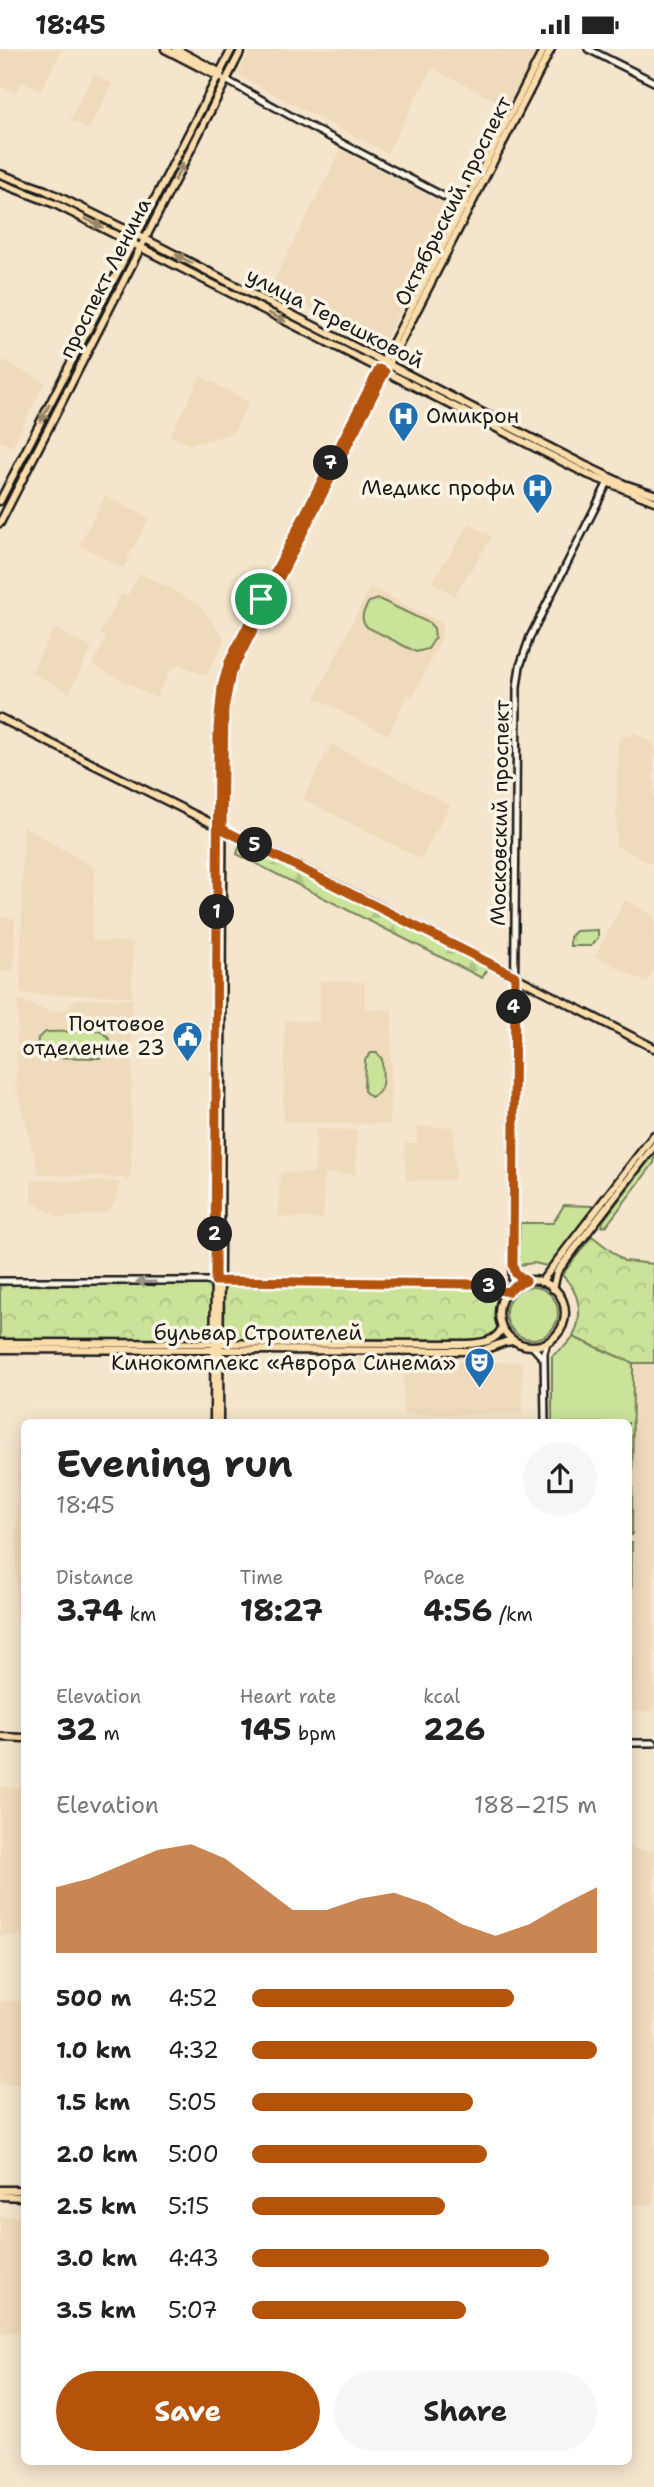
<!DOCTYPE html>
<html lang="en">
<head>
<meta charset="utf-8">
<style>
  :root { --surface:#fff; --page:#f6f6f6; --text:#222; --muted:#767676; --accent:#b45309 }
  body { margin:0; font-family:"Shantell Sans",sans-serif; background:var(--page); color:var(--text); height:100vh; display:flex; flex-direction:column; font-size:26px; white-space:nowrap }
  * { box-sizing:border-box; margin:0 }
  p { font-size:23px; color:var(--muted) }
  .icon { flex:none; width:38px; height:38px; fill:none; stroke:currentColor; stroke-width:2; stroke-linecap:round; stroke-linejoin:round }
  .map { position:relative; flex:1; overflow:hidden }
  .details { position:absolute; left:21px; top:1370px; width:611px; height:1046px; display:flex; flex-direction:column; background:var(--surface); border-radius:10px; box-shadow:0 4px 18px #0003 }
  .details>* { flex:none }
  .pin { position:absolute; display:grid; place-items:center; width:60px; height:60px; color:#fff; margin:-30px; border:4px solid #fff; border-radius:50%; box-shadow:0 2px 7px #0007 }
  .km { position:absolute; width:35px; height:35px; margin:-18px; border-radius:50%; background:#222; color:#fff; font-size:19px; line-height:35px; text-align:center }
  .round { display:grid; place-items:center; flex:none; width:74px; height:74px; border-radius:37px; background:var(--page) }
  .head { display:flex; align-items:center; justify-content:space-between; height:119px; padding:0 35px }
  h1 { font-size:38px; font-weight:700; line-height:52px }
  .stats { display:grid; grid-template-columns:repeat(3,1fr); gap:10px; height:119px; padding:7px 35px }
  .stats div { display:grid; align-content:center }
  .stats b { font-size:30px; font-weight:700 }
  .stats small { font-size:19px; font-weight:400 }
  .stats p { font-size:19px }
  .chart { height:196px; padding:14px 35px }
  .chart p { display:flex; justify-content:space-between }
  .chart svg { width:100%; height:126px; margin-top:7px; fill:var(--accent); opacity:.7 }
  .button { display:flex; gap:14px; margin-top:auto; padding:14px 35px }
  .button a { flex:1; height:80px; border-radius:42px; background:var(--accent); color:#fff; font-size:28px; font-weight:700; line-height:80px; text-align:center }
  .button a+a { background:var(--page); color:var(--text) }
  ul { padding:0 35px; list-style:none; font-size:23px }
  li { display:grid; grid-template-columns:112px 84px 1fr; align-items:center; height:52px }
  li i { height:18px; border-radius:9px; background:var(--accent) }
  .status { display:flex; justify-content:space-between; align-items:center; height:49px; padding:0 35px; background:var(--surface); direction:ltr }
  .status svg { height:19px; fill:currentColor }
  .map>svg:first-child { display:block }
  .built { fill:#f0dabc }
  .green { fill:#cae399; stroke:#73805a; stroke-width:2 }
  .forest { fill:url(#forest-firs); stroke:#73805a; stroke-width:2 }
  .park { fill:url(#park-crowns); stroke:#73805a; stroke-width:2 }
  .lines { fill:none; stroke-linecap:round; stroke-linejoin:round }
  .minor-casing { stroke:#1c1c1c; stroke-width:10 }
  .major-casing { stroke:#1c1c1c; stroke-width:11 }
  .minor { stroke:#fcf5e5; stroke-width:5 }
  .major { stroke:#fbddab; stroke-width:6 }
  .oneway { fill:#97866b }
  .oneway2 { fill:#97938b }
  .route-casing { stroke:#fff; stroke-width:14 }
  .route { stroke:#b45309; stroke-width:9 }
  .labels { text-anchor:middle; stroke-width:7; stroke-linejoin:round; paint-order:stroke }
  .street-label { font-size:21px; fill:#1c1c1c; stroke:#fcf5e5 }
  .poi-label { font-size:21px; fill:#1c1c1c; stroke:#fcf5e5; text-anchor:end }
</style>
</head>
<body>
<div class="status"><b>18:45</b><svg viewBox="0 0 49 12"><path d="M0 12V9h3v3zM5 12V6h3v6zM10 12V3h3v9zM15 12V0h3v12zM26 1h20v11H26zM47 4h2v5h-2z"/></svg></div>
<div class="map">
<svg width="654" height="2438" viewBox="0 0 654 2438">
  <defs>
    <pattern id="forest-firs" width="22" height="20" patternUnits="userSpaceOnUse" patternTransform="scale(1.75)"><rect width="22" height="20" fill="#cae399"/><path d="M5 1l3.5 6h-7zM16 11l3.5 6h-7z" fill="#adc283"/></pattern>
    <pattern id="park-crowns" width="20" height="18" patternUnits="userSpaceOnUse" patternTransform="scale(1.75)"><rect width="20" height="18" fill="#cae399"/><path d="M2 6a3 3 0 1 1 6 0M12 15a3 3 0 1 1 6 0" fill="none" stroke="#adc283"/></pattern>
  </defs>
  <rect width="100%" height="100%" fill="#f5e5cd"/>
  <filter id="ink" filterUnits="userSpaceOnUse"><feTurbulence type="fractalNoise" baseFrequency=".0143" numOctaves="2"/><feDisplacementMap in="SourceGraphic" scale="14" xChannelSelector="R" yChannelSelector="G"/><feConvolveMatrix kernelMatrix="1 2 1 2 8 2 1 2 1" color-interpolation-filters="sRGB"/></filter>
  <g filter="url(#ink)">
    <g class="built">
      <polygon points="0,0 62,0 41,42 22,32 15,44 0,37"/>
      <polygon points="251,0 538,0 508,58 432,19 387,104 237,26"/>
      <polygon points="94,25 113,35 88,81 70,70"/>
      <polygon points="341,101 453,159 382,296 270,238"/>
      <polygon points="0,310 45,333 12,398 0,393"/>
      <polygon points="201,327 249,353 233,384 189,396 170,386"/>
      <polygon points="105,447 149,469 123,519 79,496"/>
      <polygon points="470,474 492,488 454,547 432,533"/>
      <polygon points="140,524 200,556 225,590 206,627 179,615 173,618 156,649 92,616 106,589 100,585 121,545 127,547"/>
      <polygon points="370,538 442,574 442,588 413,648 408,645 388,686 315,649"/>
      <polygon points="54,579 92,599 69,643 31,623"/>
      <polygon points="633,683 654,694 654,816 616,797 618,693 622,686 630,688"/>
      <polygon points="331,695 450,756 421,810 303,750"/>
      <polygon points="23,776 95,820 92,892 133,893 132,947 20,945"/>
      <polygon points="625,851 654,867 654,921 647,934 595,907"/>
      <polygon points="0,868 15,869 14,922 0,922"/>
      <polygon points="320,932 365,933 365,960 392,961 390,1075 283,1073 285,972 319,973"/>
      <polygon points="18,950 50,963 65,961 76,950 132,950 131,1123 127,1133 122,1129 39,1125 16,1038"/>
      <polygon points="417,1078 454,1078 455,1131 406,1132 405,1094 417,1094"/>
      <polygon points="316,1080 357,1081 356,1125 324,1124 323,1170 279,1168 280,1123 315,1124"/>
      <polygon points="31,1131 119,1133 118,1145 113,1156 105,1164 60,1169 31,1153"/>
      <polygon points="404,1313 523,1313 522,1365 403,1365"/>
      <polygon points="633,1314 654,1314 654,1662 630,1662"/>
      <polygon points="17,1399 24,1399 24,1572 16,1572"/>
      <polygon points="0,1738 24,1739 24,1887 0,1887"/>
      <polygon points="628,1798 654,1803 654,2155 628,2156"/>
      <rect x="0" y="1952" width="24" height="83"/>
      <polygon points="24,2167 24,2283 0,2284 0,2168"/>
    </g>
    <g class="green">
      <path d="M 379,550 L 429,574 L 434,579 L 435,589 L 428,600 L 416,603 L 367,578 C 359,569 363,563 369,553 Z"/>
      <polygon points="99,982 104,984 110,991 109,1002 100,1009 42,1008 37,1000 38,989 46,983"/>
      <path d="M 371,1004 L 377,1004 L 382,1010 C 382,1024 387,1043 371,1048 L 364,1042 L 365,1011 Z"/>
      <polygon points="564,1156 592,1157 595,1160 551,1218 534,1214 518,1216 520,1174 553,1174"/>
      <circle cx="532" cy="1264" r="26"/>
      <polygon points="573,1288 633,1314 632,1486 628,1486 628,1374 552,1374 552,1307 565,1297"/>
      <polygon points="628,1493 632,1493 630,1662 628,1666"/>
    </g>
    <g class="forest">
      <polygon points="241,792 491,915 482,929 237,805"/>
      <polygon points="654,1105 654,1114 606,1177 602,1178 603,1172"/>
    </g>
    <g class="park">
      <polygon points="598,881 598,889 591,897 570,897 570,888 576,882"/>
      <path d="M 592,1187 L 624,1212 L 654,1215 L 654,1314 L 633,1314 L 573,1288 C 584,1266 580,1243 562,1226 Z"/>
      <polygon points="0,1236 207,1236 212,1242 212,1283 210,1288 204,1291 0,1290"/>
      <polygon points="227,1237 475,1238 499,1244 495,1259 498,1280 495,1286 474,1291 230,1290 225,1287 224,1282 224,1241"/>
    </g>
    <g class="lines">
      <defs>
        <g id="minor">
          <polyline points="588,0 654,33"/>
          <polyline points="226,31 309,77 466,159"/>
          <polyline points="513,1221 526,1232"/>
          <polyline points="0,1232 214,1232"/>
          <polyline points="220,1232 474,1235 507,1243"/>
          <polyline points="512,1239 517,638 520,617 530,588 607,435"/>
          <polyline points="532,1297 542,1308"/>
          <polyline points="545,1374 544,1304 547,1293"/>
          <polyline points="628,1694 654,1694"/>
        </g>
        <g id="major">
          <polyline points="165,0 221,29"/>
          <polyline points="176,0 221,24"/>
          <polyline points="0,125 45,141 145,190 584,416 624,435 654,445"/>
          <polyline points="0,134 55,155 589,426 654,452"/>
          <polyline points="0,452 232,0"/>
          <polyline points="0,474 242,0"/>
          <polyline points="0,669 364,850 654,999"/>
          <circle cx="532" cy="1264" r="33"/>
          <polyline points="541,1233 654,1086"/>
          <polyline points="553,1240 557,1223 654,1097"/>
          <path d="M 0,1294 L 467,1295 C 482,1294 496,1293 502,1279"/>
          <polyline points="0,1300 467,1302 483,1301 505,1293 514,1292"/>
          <polyline points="214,1374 218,679 222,638 229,613 544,0"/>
          <polyline points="219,1374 223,678 227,640 235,615 551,0"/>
          <polyline points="0,1688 24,1689"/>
          <polyline points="0,2141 24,2141"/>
          <polyline points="0,2147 24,2148"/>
        </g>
      </defs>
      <use href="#minor" class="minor-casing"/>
      <use href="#major" class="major-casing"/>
      <use href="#minor" class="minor"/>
      <use href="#major" class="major"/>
    </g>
    <defs><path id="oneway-solid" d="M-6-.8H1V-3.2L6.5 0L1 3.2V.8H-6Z" transform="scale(1.75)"/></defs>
    <g class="oneway">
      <use href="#oneway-solid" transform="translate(179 123) rotate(-63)"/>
      <use href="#oneway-solid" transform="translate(94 174) rotate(27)"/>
      <use href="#oneway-solid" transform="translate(184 210) rotate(-153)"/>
      <use href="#oneway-solid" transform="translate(277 268) rotate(27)"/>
      <use href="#oneway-solid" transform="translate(45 364) rotate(117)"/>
    </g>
    <use class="oneway2" href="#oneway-solid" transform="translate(146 1233) rotate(180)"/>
  </g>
  <g class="lines" filter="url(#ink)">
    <defs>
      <polygon id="route" points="379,320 385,323 231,624 224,660 222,780 515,927 513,1216 516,1225 526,1232 516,1236 507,1243 474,1235 215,1232 218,679 222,638 229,613"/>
    </defs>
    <use href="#route" class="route-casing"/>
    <use href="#route" class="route"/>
  </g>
  <defs>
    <symbol id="hospital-pin" viewBox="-11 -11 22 30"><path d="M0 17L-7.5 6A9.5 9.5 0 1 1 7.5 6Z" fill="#1f6fb2" stroke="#fcf5e5"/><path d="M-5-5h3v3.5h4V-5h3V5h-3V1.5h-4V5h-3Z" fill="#fff"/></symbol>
    <symbol id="civic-pin" viewBox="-11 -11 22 30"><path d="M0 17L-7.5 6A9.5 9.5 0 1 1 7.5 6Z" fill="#1f6fb2" stroke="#fcf5e5"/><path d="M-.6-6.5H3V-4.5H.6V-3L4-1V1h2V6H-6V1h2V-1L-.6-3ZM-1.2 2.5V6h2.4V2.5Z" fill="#fff"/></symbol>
    <symbol id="theatre-pin" viewBox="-11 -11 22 30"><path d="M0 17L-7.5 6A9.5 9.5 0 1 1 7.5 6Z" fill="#1f6fb2" stroke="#fcf5e5"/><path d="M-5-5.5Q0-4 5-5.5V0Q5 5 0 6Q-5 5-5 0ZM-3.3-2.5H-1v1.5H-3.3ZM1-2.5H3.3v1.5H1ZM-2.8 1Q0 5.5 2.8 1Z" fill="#fff"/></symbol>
  </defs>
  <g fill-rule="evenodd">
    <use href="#hospital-pin" x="386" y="350" width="35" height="47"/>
    <use href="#hospital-pin" x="520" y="422" width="35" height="47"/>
    <use href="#civic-pin" x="170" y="970" width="35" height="47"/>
    <use href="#theatre-pin" x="462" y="1296" width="35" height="47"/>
  </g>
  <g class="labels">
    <g class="street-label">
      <text transform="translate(453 152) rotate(-63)" y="7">Октябрьский проспект</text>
      <text transform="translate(105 229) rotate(-63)" y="7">проспект Ленина</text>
      <text transform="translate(335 269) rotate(27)" y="7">улица Терешковой</text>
      <text transform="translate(500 764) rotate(-89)" y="7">Московский проспект</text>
      <text x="258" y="1291">бульвар Строителей</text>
    </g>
    <g class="poi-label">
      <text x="426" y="374" text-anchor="start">Омикрон</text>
      <text x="515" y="446">Медикс профи</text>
      <text x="165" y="982">Почтовое<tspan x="165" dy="24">отделение 23</tspan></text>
      <text x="456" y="1321">Кинокомплекс «Аврора Синема»</text>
    </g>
  </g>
</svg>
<div class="pin" style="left:261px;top:550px;background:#1e9e55"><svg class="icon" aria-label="arrive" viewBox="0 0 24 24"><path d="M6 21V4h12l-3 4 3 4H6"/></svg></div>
<b class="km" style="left:217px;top:863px">1</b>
<b class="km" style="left:215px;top:1185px">2</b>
<b class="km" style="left:489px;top:1237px">3</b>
<b class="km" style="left:514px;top:958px">4</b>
<b class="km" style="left:255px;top:796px">5</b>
<b class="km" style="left:331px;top:414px">7</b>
<section class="details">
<div class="head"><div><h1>Evening run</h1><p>18:45</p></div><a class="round"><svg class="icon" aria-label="share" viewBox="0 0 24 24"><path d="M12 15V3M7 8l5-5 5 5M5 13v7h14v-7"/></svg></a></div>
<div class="stats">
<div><p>Distance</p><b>3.74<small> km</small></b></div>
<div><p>Time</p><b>18:27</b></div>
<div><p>Pace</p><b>4:56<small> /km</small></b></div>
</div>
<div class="stats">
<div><p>Elevation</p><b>32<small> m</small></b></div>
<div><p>Heart rate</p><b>145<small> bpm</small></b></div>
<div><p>kcal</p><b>226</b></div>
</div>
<div class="chart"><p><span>Elevation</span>188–215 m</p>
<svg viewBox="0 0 160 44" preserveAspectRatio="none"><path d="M0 44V21L10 18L20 13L30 8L40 6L50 11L60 20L70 29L80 29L90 25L100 23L110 27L120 34L130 38L140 34L150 27L160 21V44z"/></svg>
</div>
<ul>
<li><b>500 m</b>4:52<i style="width:76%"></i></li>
<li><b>1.0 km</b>4:32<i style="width:100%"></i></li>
<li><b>1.5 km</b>5:05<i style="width:64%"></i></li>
<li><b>2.0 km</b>5:00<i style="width:68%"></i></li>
<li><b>2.5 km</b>5:15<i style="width:56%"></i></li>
<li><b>3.0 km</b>4:43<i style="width:86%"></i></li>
<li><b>3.5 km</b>5:07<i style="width:62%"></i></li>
</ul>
<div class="button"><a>Save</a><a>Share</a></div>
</section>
</div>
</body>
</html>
